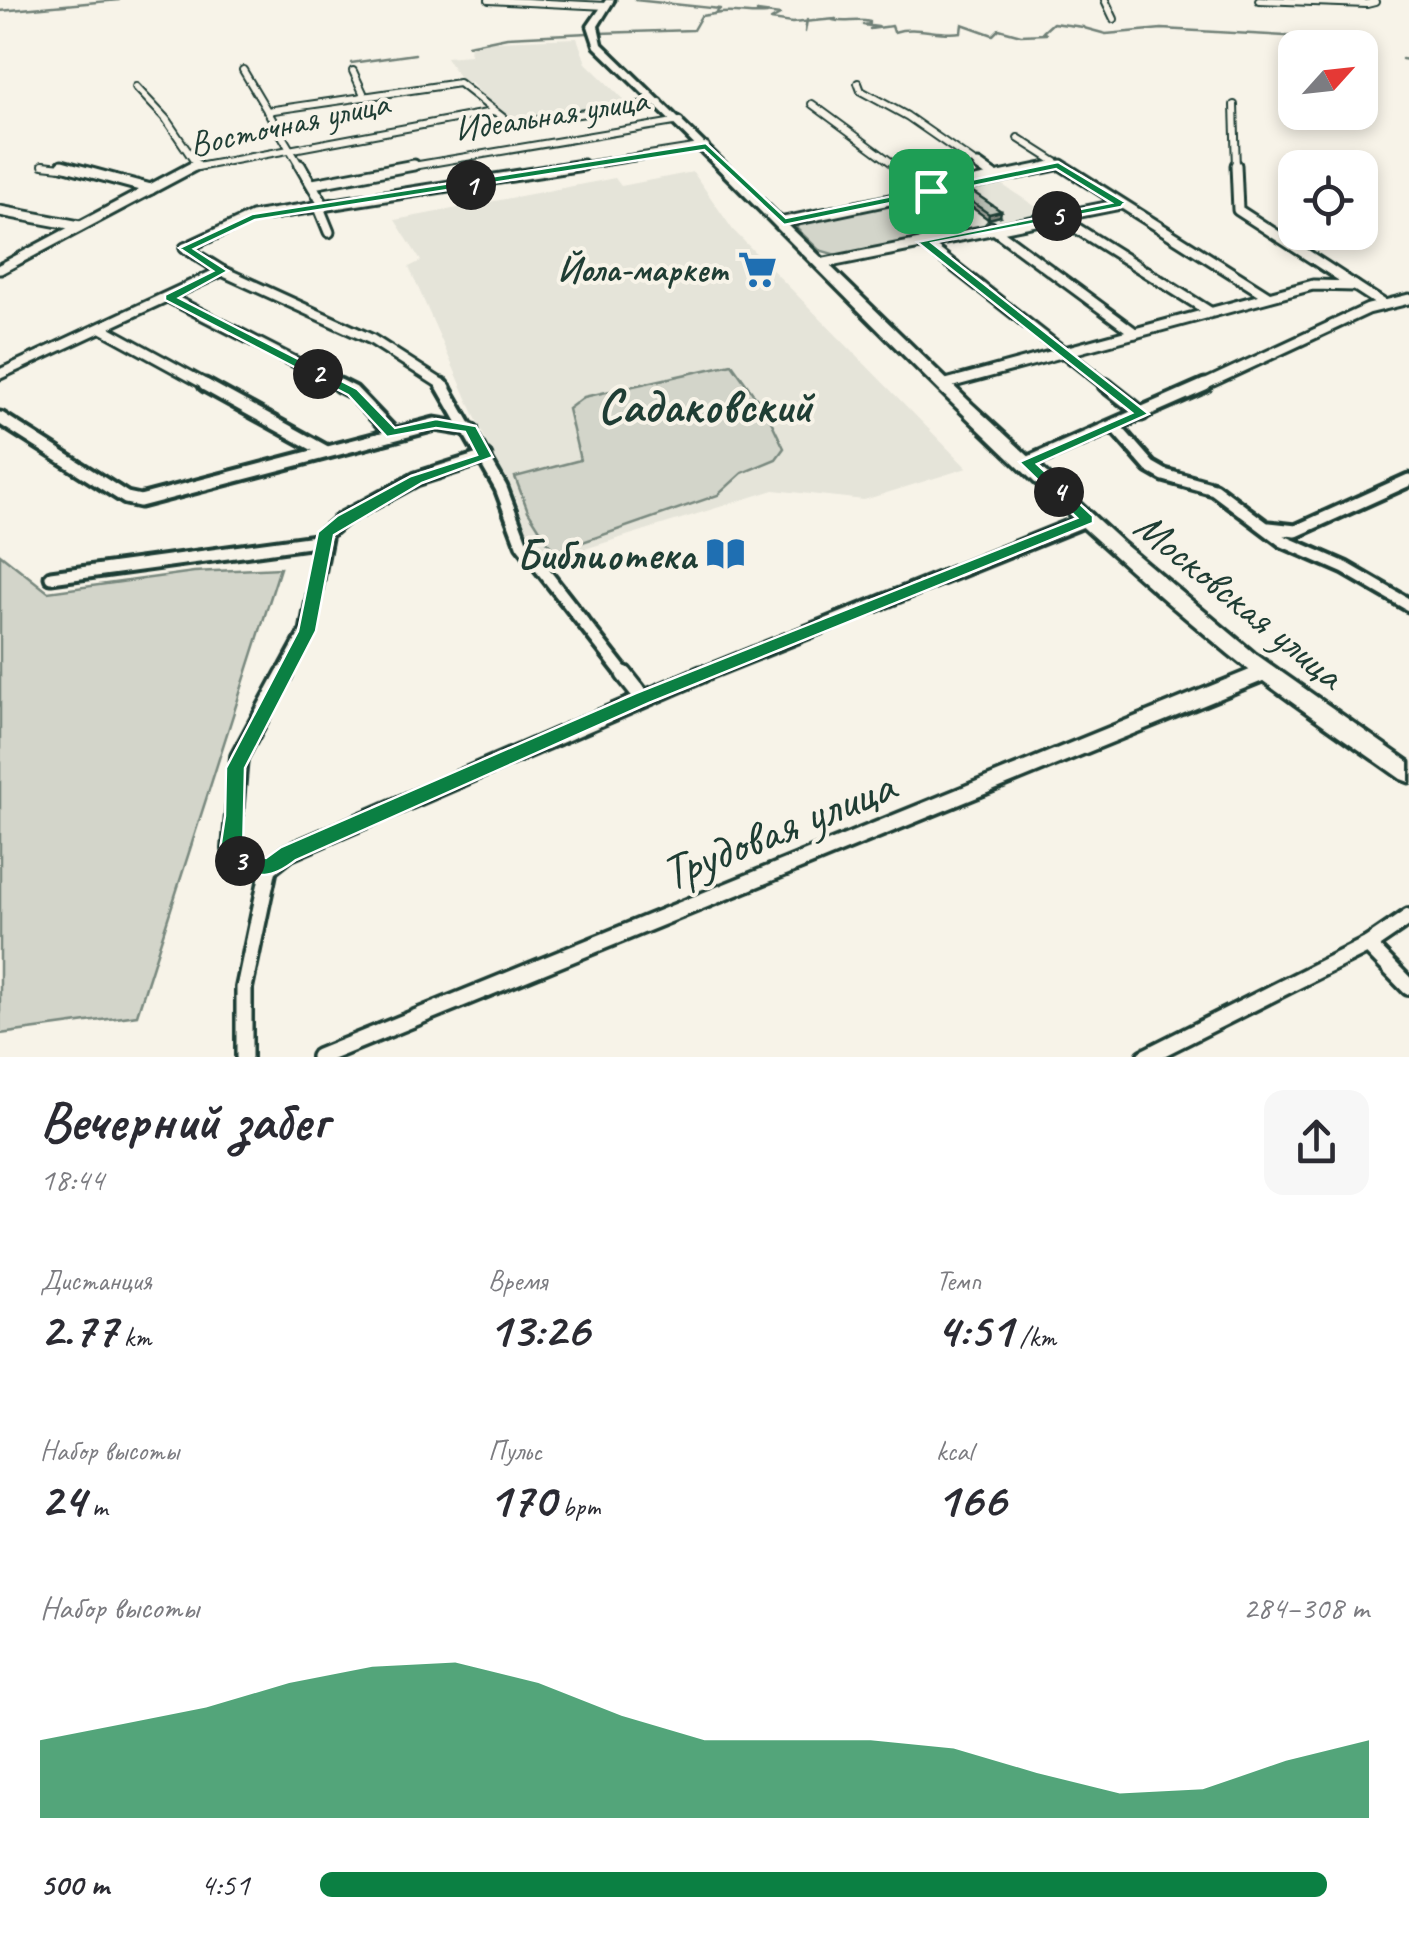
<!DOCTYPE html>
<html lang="ru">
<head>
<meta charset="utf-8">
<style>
  :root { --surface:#fff; --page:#f7f7f7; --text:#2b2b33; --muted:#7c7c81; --accent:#0b8043 }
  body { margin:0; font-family:Caveat,sans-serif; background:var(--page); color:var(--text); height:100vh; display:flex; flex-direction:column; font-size:38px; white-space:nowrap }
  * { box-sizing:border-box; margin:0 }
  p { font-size:32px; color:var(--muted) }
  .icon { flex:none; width:55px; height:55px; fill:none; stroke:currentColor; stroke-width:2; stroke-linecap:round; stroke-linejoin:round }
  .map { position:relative; height:1057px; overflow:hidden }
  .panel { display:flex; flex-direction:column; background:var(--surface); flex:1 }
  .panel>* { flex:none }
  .needle { width:65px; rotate:63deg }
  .tools { position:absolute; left:1278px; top:30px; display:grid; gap:20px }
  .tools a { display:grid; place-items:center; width:100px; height:100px; border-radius:20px; background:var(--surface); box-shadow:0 5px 15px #0003; font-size:50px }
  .pin { position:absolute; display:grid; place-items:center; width:85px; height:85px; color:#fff; margin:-42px; border-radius:20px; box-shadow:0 5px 15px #0006 }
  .km { position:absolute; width:50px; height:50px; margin:-25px; border-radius:50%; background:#222; color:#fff; font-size:28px; line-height:50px; text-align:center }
  .round { display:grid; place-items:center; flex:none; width:105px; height:105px; border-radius:20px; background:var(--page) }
  .head { display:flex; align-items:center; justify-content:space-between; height:170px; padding:0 40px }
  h1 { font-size:55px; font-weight:700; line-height:75px }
  .figures { display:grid; grid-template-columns:repeat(3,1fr); gap:15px; height:170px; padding:10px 40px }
  .figures div { display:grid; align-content:center }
  .figures b { font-size:50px; font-weight:700 }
  .figures small { font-size:28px; font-weight:400 }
  .figures p { font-size:28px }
  .chart { height:280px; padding:20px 40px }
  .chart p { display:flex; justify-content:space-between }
  .chart svg { width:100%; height:180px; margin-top:10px; fill:var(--accent); opacity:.7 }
  ul { padding:0 40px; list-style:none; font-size:32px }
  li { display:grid; grid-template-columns:160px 120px 1fr; align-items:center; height:75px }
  li i { height:25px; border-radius:12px; background:var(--accent) }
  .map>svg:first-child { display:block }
  .built { fill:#e5e4d9 }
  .green { fill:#d3d5ca; stroke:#79897f; stroke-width:2.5 }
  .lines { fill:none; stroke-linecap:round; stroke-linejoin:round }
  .stream { stroke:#6f8077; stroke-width:2.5 }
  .minor-far3-casing { stroke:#1f3d34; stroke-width:10 }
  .minor-far2-casing { stroke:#1f3d34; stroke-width:15 }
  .minor-far1-casing { stroke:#1f3d34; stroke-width:19 }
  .minor-casing { stroke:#1f3d34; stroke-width:22 }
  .secondary-casing { stroke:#1f3d34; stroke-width:7 }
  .minor-far3 { stroke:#f7f3e8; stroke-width:6 }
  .minor-far2 { stroke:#f7f3e8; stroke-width:9 }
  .minor-far1 { stroke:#f7f3e8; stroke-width:11 }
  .minor { stroke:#f7f3e8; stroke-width:15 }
  .secondary { fill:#f7f3e8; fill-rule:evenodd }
  .wall { fill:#a1a69d; stroke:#1f3d34; stroke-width:2.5 }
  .shaded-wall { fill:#83877f; stroke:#1f3d34; stroke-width:2.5 }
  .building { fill:#bbc1b6; stroke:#1f3d34; stroke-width:2.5 }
  .route { fill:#0b8043; stroke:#fff; stroke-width:2.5; fill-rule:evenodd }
  .labels { text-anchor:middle; stroke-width:8; stroke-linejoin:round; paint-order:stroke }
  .far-street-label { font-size:35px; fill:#1f3d34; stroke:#f7f3e8 }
  .far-poi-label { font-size:35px; font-weight:bold; fill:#1f3d34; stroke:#f7f3e8; text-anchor:end }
  .poi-label { font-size:42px; font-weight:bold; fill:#1f3d34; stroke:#f7f3e8; text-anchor:end }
  .street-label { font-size:42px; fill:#1f3d34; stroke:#f7f3e8 }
  .quarter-label { font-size:48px; font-weight:bold; fill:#1f3d34; stroke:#f7f3e8 }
  .near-street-label { font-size:50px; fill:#1f3d34; stroke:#f7f3e8 }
</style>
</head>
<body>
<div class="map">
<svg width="1409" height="1057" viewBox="0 0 1409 1057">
  <rect width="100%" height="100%" fill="#f7f3e8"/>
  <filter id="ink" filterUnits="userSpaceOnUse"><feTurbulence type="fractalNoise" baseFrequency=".01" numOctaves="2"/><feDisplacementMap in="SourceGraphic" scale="20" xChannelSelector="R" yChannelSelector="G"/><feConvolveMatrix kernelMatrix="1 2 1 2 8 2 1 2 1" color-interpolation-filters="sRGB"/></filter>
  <g filter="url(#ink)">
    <g class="built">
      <polygon points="577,38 586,63 628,104 521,121 504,118 471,83 461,81 446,57 470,55 471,42"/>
      <polygon points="693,172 733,230 967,468 864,500 774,490 543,562 530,542 517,500 485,439 409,267 421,261 395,220 615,178 621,186"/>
      <polygon points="995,180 1047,214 956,231 910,197"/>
    </g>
    <g class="green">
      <polygon points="910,197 956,231 843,257 819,250 797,229 797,223"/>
      <polygon points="732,364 768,415 784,448 776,459 742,473 718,495 554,552 528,511 515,477 580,460 568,409 584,397"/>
      <polygon points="0,554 48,592 194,572 280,568 137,1015 0,1034"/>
    </g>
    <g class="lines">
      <g class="stream">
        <path d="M 635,0 L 720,9 L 714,14 C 733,10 747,16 767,14 L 757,12 L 780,15 L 771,20 L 792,23 L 836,19 L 833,20 C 847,24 856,18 870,22"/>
        <polyline points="0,11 119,0"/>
        <path d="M 870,24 L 863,25 L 878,27 L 870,29 L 892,26 L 894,32 C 916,25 939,36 961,32 L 962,24 L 993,35 L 999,29 L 1021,35 L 1046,34 L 1043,32 L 1053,23 L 1083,27"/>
        <polyline points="1084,28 1106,34 1162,29 1303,37"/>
        <polyline points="805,32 807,20"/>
        <polyline points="599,33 693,30 701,16 714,14"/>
        <polyline points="468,45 507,37 588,33"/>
        <polyline points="1402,59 1409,60"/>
        <polyline points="351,63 415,54"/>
      </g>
      <defs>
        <g id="minor-far3">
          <polyline points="489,0 606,6"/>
          <polyline points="1105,0 1114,19"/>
          <polyline points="1259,0 1367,4 1375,2 1372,0"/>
          <polyline points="243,70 301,168"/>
          <polyline points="353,71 365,97"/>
          <polyline points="858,83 861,91 907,116 982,168"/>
          <polyline points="136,87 166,119 197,165"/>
          <polyline points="812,104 899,168"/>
          <polyline points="1234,105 1236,168"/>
          <polyline points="267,111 459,83 511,124 660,102"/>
          <polyline points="1018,138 1065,168"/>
          <polyline points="43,165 71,168"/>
          <polyline points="192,168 492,112"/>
          <polyline points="401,168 680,121"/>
          <polyline points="567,168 706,146"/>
          <polyline points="1045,168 1058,165"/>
        </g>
        <g id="minor-far2">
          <polyline points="62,165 151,189"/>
          <polyline points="300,165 324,206 320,210 329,232"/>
          <polyline points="896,165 931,191"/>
          <polyline points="978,165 995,177"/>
          <polyline points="1061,165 1268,296"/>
          <polyline points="1236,165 1238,210 1383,304"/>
          <polyline points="313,184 414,165"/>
          <polyline points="0,211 80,226"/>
          <polyline points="1057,216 1210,312"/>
          <polyline points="784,222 1057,165"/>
          <polyline points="991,227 1135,333"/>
          <polyline points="923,242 1108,387"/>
          <polyline points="185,248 222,271 371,339 446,387"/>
          <polyline points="185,248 252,217 583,165"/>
          <polyline points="825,263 1121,204"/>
          <polyline points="0,269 196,165"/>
          <polyline points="170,298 344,387"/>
          <polyline points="102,328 210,387"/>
          <polyline points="0,374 222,271"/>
          <polyline points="946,384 1313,285 1355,286"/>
          <polyline points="1200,387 1368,309 1409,299"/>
        </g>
        <g id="minor-far1">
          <polyline points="205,385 325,451"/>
          <polyline points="339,385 353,392 392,433"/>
          <polyline points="442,385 501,488 522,544 626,677"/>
          <polyline points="1105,385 1142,414"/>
          <polyline points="0,418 126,498 140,501 435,424 471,430"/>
          <polyline points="1115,427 1150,467 1164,475 1214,489 1283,541 1345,568 1409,605"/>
          <polyline points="1027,463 1205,385"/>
          <polyline points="1269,528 1296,531 1409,480"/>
          <polyline points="51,577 323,540"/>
          <polyline points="282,677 307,631 326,533 342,519 416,479 485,457"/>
          <polyline points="696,677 1088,519"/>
          <polyline points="1253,677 1265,672"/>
        </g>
        <g id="minor">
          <polyline points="624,674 643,698"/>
          <polyline points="269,868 288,853 702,674"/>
          <polyline points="269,868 235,860 231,849 239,757 284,674"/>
          <polyline points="1368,945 1409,987"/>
          <polyline points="244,1057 244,988 269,868"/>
          <polyline points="319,1057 1260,674"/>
          <polyline points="1145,1057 1368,945 1409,917"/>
        </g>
        <path id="secondary" d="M 606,0 L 614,0 L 598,26 L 602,44 L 972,404 L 1124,544 L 1254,653 L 1409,762 L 1409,782 L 1401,779 C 1338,734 1272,691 1212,640 C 992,458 800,245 595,47 L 588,26 Z"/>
      </defs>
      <use href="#minor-far3" class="minor-far3-casing"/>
      <use href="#minor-far2" class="minor-far2-casing"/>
      <use href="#minor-far1" class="minor-far1-casing"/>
      <use href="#minor" class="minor-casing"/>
      <use href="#secondary" class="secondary-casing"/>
      <use href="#minor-far3" class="minor-far3"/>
      <use href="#minor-far2" class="minor-far2"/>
      <use href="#minor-far1" class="minor-far1"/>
      <use href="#minor" class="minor"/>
      <use href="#secondary" class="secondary"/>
    </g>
    <polygon class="wall" points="959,193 1000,216 988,219 959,198"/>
    <polygon class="shaded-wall" points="1001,211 1000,216 988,219 989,214"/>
    <polygon class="building" points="967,188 1001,211 989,214 959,193"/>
  </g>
  <path class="route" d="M 706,143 L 786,218 L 1058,162 L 1125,202 L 1121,207 L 932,243 L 1149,414 L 1037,464 L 1093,516 L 1093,523 L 649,703 L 296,860 C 269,881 260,877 228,866 L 220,849 L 225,816 L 226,768 L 298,631 L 318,532 L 337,516 L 411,476 L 477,455 L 465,432 L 436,428 L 387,437 L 348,395 L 165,300 L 165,295 L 213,271 L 179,248 L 252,214 ZM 704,150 L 784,225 L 1056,169 L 1111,203 L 917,242 L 1132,413 L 1019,462 L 1077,518 L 636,693 L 281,847 L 266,858 L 243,853 L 245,768 L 316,631 L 334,535 L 422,483 L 493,457 L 476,426 L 436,419 L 395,428 L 357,389 L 179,298 L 228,271 L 194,249 L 255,220 Z"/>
  <defs>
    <symbol id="supermarket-bare" viewBox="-9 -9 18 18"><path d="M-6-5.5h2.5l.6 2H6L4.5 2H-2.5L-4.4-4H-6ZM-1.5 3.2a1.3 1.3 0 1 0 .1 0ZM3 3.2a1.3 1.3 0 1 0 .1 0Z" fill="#1f6fb2" stroke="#f7f3e8" stroke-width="2.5" paint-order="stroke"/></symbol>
    <symbol id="library-bare" viewBox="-9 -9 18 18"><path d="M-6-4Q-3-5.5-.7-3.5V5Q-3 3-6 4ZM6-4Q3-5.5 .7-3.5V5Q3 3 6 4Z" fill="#1f6fb2" stroke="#f7f3e8" stroke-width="2.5" paint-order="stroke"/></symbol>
  </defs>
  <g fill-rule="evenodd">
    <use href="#supermarket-bare" x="730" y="242" width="55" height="55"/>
    <use href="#library-bare" x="698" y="526" width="55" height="55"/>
  </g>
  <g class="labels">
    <g class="far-street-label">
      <text transform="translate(551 114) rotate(-9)" y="12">Идеальная улица</text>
      <text transform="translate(289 123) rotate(-12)" y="12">Восточная улица</text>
    </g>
    <g class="far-poi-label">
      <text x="727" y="281">Йола-маркет</text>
    </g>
    <g class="poi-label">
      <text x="696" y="569">Библиотека</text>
    </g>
    <g class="street-label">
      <text transform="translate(1240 599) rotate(39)" y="15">Московская улица</text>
    </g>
    <g class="quarter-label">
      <text x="705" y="422">Садаковский</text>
    </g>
    <g class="near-street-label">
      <text transform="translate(777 828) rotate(-22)" y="18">Трудовая улица</text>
    </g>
  </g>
</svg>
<div class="tools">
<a><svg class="needle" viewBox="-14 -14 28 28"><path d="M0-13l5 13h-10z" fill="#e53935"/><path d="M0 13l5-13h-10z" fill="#7c7c81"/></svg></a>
<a><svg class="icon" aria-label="locate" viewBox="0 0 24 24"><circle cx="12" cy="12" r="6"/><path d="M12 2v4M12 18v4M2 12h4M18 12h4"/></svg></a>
</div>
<div class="pin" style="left:931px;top:191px;background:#1e9e55"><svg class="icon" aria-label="arrive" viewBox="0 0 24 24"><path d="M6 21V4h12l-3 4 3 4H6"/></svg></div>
<b class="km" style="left:471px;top:185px">1</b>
<b class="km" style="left:318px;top:374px">2</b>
<b class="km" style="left:240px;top:861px">3</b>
<b class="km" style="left:1059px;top:492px">4</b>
<b class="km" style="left:1057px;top:216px">5</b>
</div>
<section class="panel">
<div class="head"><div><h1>Вечерний забег</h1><p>18:44</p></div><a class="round"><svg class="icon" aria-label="share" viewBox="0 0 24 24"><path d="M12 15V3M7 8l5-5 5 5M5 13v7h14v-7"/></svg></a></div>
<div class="figures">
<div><p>Дистанция</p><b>2.77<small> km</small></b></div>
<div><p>Время</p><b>13:26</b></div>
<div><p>Темп</p><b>4:51<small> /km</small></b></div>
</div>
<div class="figures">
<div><p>Набор высоты</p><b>24<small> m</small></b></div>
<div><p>Пульс</p><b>170<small> bpm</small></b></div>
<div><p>kcal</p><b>166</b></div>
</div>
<div class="chart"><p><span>Набор высоты</span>284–308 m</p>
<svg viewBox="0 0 160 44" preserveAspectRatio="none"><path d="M0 44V25L10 21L20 17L30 11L40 7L50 6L60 11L70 19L80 25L90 25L100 25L110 27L120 33L130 38L140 37L150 30L160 25V44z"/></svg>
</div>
<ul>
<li><b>500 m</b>4:51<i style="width:96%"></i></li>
</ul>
</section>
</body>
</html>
